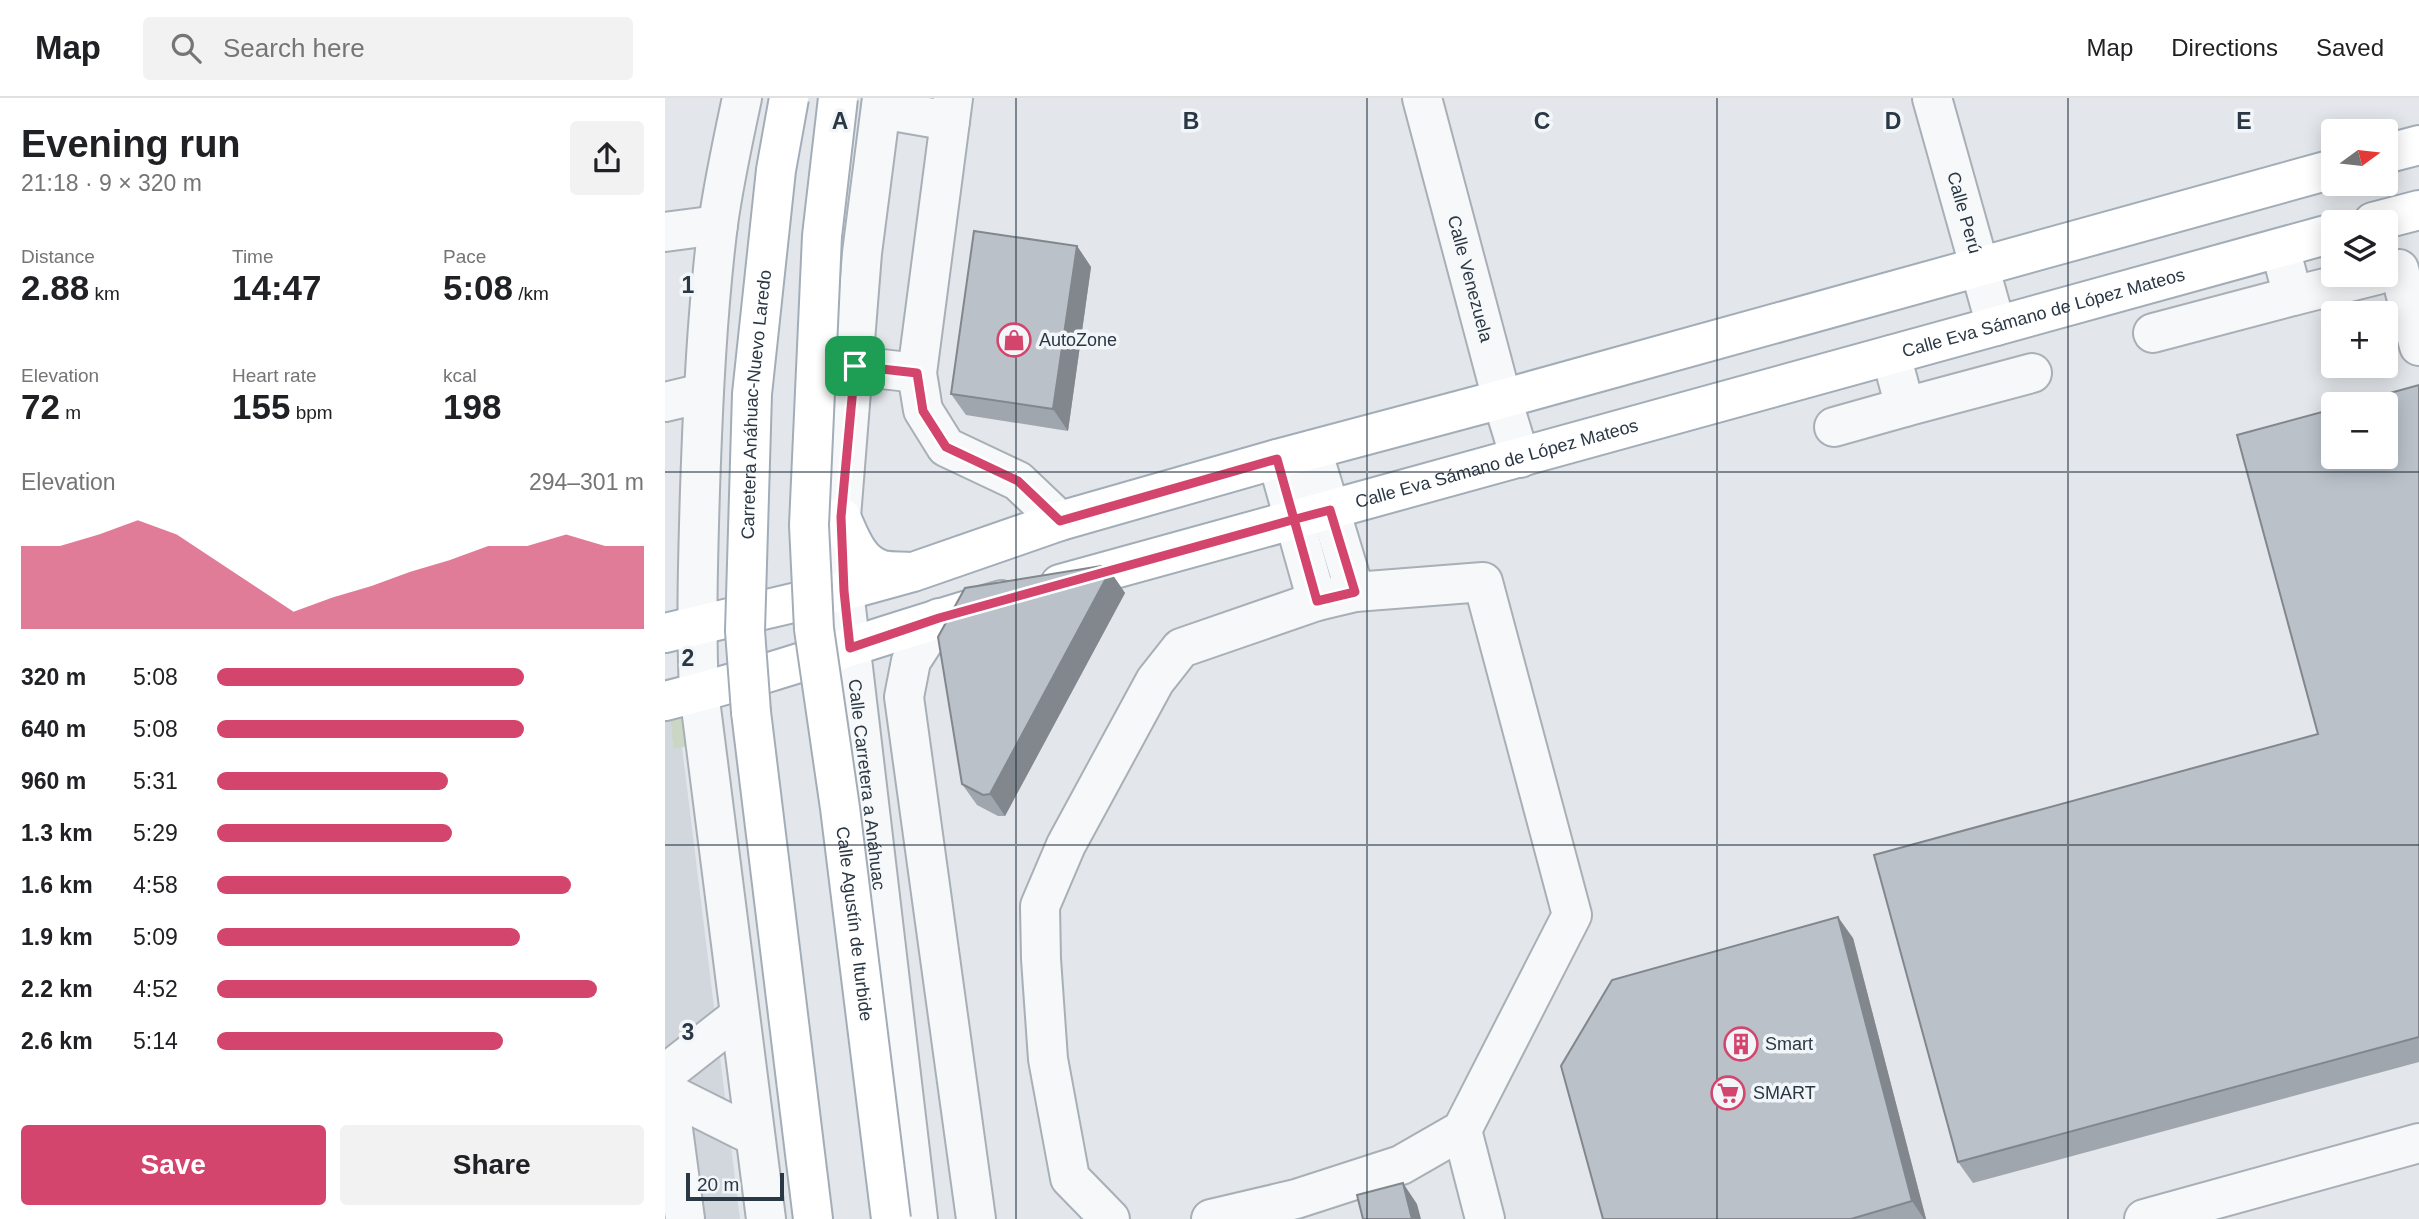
<!DOCTYPE html>
<html lang="en">
<head>
<meta charset="utf-8">
<style>
  :root { --surface:#fff; --page:#f2f2f2; --text:#202124; --muted:#757577; --line:#e0e0e0; --accent:#d3456d }
  body { margin:0; font-family:Arial,sans-serif; background:var(--page); color:var(--text); height:100vh; display:flex; flex-direction:column; font-size:26px; white-space:nowrap }
  * { box-sizing:border-box; margin:0 }
  p { font-size:23px; color:var(--muted) }
  .icon { flex:none; width:38px; height:38px; fill:none; stroke:currentColor; stroke-width:2; stroke-linecap:round; stroke-linejoin:round }
  .map { position:relative; flex:1; overflow:hidden }
  .details { display:flex; flex-direction:column; background:var(--surface); width:665px }
  .details>* { flex:none }
  .needle { width:46px; rotate:75deg }
  .fabs { position:absolute; left:1656px; top:21px; display:grid; gap:14px }
  .fabs a { display:grid; place-items:center; width:77px; height:77px; border-radius:7px; background:var(--surface); box-shadow:0 4px 18px #0003; font-size:35px }
  .scale { position:absolute; left:21px; bottom:18px; width:98px; box-sizing:border-box; padding-left:7px; border:4px solid #2a3744; border-top:0; font-size:19px; line-height:24px; white-space:nowrap; color:#2a3744; -webkit-text-stroke:5px #f3f6f9; paint-order:stroke }
  .pin { position:absolute; display:grid; place-items:center; width:60px; height:60px; color:#fff; margin:-30px; border-radius:14px; box-shadow:0 4px 10px #0006 }
  .round { display:grid; place-items:center; flex:none; width:74px; height:74px; border-radius:7px; background:var(--page) }
  .overview { display:flex; align-items:center; justify-content:space-between; height:119px; padding:0 21px }
  h1 { font-size:38px; font-weight:600; line-height:52px }
  .stats { display:grid; grid-template-columns:repeat(3,1fr); gap:10px; height:119px; padding:7px 21px }
  .stats div { display:grid; align-content:center }
  .stats b { font-size:35px; font-weight:600 }
  .stats small { font-size:19px; font-weight:400 }
  .stats p { font-size:19px }
  .chart { height:196px; padding:14px 21px }
  .chart p { display:flex; justify-content:space-between }
  .chart svg { width:100%; height:126px; margin-top:7px; fill:var(--accent); opacity:.7 }
  .cta { display:flex; gap:14px; margin-top:auto; padding:14px 21px }
  .cta a { flex:1; height:80px; border-radius:7px; background:var(--accent); color:#fff; font-size:28px; font-weight:600; line-height:80px; text-align:center }
  .cta a+a { background:var(--page); color:var(--text) }
  ul { padding:0 21px; list-style:none; font-size:23px }
  li { display:grid; grid-template-columns:112px 84px 1fr; align-items:center; height:52px }
  li i { height:18px; border-radius:9px; background:var(--accent) }
  header { display:flex; align-items:center; gap:42px; box-sizing:border-box; height:98px; padding:0 35px; background:var(--surface); border-bottom:2px solid var(--line) }
  header strong { font-size:33px }
  nav { display:flex; gap:38px; margin-inline-start:auto; font-size:24px }
  .search { width:490px; height:63px; background:var(--page); display:flex; align-items:center; gap:18px; box-sizing:border-box; padding:0 24px; border-radius:7px; color:var(--muted); font-size:26px }
  main { display:flex; flex:1; min-height:0 }
  .map>svg:first-child { display:block }
  .built { fill:#d1d7dd }
  .green { fill:#cbd6c4 }
  .lines { fill:none; stroke-linecap:round; stroke-linejoin:round }
  .minor-casing { stroke:#a8afb6; stroke-width:42 }
  .major-casing { stroke:#a2adb8; stroke-width:42 }
  .minor { stroke:#f6f8f9; stroke-width:38 }
  .major { stroke:#fff; stroke-width:38 }
  .major-bridge-casing { stroke:#a2adb8; stroke-width:42; stroke-linecap:butt }
  .major-bridge { stroke:#fff; stroke-width:38 }
  .wall { fill:#a0a6ad }
  .shaded-wall { fill:#82878d }
  .building { fill:#bac1c9; stroke:#82878d; stroke-width:2 }
  .route-casing { stroke:#fff; stroke-width:14 }
  .route { stroke:#d3456d; stroke-width:9 }
  .grid { fill:none; stroke:#2a3744; stroke-width:2; stroke-opacity:0.55 }
  .labels { text-anchor:middle; stroke-width:7; stroke-linejoin:round; paint-order:stroke }
  .street-label { font-size:18px; fill:#2a3744; stroke:#f3f6f9 }
  .poi-label { font-size:18px; fill:#2a3744; stroke:#f3f6f9; text-anchor:start }
  .grid-label { font-size:23px; text-anchor:middle; font-weight:bold; fill:#2a3744; stroke:#f3f6f9; stroke-width:7; stroke-linejoin:round; paint-order:stroke }
</style>
</head>
<body>
<header>
<strong>Map</strong>
<div class="search"><svg class="icon" aria-label="search" viewBox="0 0 24 24"><circle cx="10" cy="10" r="6"/><path d="M15 15l6 6"/></svg>Search here</div>
<nav><a>Map</a><a>Directions</a><a>Saved</a></nav>
</header>
<main>
<section class="details">
<div class="overview"><div><h1>Evening run</h1><p>21:18 · 9 × 320 m</p></div><a class="round"><svg class="icon" aria-label="share" viewBox="0 0 24 24"><path d="M12 15V3M7 8l5-5 5 5M5 13v7h14v-7"/></svg></a></div>
<div class="stats">
<div><p>Distance</p><b>2.88<small> km</small></b></div>
<div><p>Time</p><b>14:47</b></div>
<div><p>Pace</p><b>5:08<small> /km</small></b></div>
</div>
<div class="stats">
<div><p>Elevation</p><b>72<small> m</small></b></div>
<div><p>Heart rate</p><b>155<small> bpm</small></b></div>
<div><p>kcal</p><b>198</b></div>
</div>
<div class="chart"><p><span>Elevation</span>294–301 m</p>
<svg viewBox="0 0 160 44" preserveAspectRatio="none"><path d="M0 44V15L10 15L20 11L30 6L40 11L50 20L60 29L70 38L80 33L90 29L100 24L110 20L120 15L130 15L140 11L150 15L160 15V44z"/></svg>
</div>
<ul>
<li><b>320 m</b>5:08<i style="width:72%"></i></li>
<li><b>640 m</b>5:08<i style="width:72%"></i></li>
<li><b>960 m</b>5:31<i style="width:54%"></i></li>
<li><b>1.3 km</b>5:29<i style="width:55%"></i></li>
<li><b>1.6 km</b>4:58<i style="width:83%"></i></li>
<li><b>1.9 km</b>5:09<i style="width:71%"></i></li>
<li><b>2.2 km</b>4:52<i style="width:89%"></i></li>
<li><b>2.6 km</b>5:14<i style="width:67%"></i></li>
</ul>
<div class="cta"><a>Save</a><a>Share</a></div>
</section>
<div class="map">
<svg width="1754" height="1121" viewBox="0 0 1754 1121">
  <rect width="100%" height="100%" fill="#e3e7eb"/>
  <polygon class="built" points="5,617 8,650 17,649 75,1121 0,1121 0,618"/>
  <polygon class="green" points="4,602 41,645 8,651"/>
  <g class="lines">
    <defs>
      <g id="minor">
        <path d="M 77,0 C 68,42 59,83 53,126 C 42,214 38,303 35,392 C 33,459 31,526 34,594 L 101,1121"/>
        <path id="s1" d="M 217,0 L 197,155 L 176,419 L 179,493 L 253,1121"/>
        <path id="s2" d="M 757,0 L 837,301 L 855,360"/>
        <path id="s3" d="M 1267,0 L 1331,228"/>
        <polyline points="216,11 285,23 288,0"/>
        <polyline points="285,23 252,275 258,312 281,349 353,383 395,423"/>
        <polyline points="0,134 53,127"/>
        <polyline points="1615,150 1628,198 1712,177"/>
        <polyline points="1720,175 1734,171 1754,248"/>
        <polyline points="1488,235 1628,198"/>
        <polyline points="1226,257 1240,309 1367,275"/>
        <polyline points="190,268 252,275"/>
        <polyline points="0,304 38,295"/>
        <polyline points="1169,329 1240,309"/>
        <polyline points="647,352 690,494"/>
        <polyline points="612,361 652,503"/>
        <polyline points="274,520 246,563 239,599 311,1121"/>
        <polyline points="0,971 20,1121"/>
        <polyline points="0,976 74,918"/>
        <polyline points="3,995 89,1038"/>
        <polyline points="797,1032 820,1121"/>
        <polyline points="445,1121 405,1080 383,961 376,861 375,808 401,747 490,583 516,550 652,503 690,494 818,484 907,817 797,1032 736,1067 631,1101 546,1121"/>
        <polyline points="1479,1121 1754,1045"/>
      </g>
      <g id="major">
        <polyline points="1720,56 1754,47"/>
        <polyline points="1708,124 1754,112"/>
        <path d="M 176,419 C 185,439 193,465 217,472 C 226,474 237,473 246,474"/>
        <path id="s4" d="M 395,486 L 1668,135"/>
        <polyline points="0,535 179,493 248,474 395,423 612,361 837,301 1668,71"/>
        <path d="M 0,603 C 114,575 224,534 337,502"/>
        <polyline points="86,614 148,1121"/>
      </g>
    </defs>
    <use href="#minor" class="minor-casing"/>
    <use href="#major" class="major-casing"/>
    <use href="#minor" class="minor"/>
    <use href="#major" class="major"/>
    <defs>
      <g id="major-bridge">
        <path id="s5" d="M 173,0 L 157,138 L 144,427 L 149,531 L 175,710 L 226,1121"/>
        <path id="s6" d="M 86,614 L 80,533 L 87,296 L 111,72 L 124,0"/>
      </g>
    </defs>
    <use href="#major-bridge" class="major-bridge-casing"/>
    <use href="#major-bridge" class="major-bridge"/>
  </g>
  <g class="wall">
    <polygon points="412,148 426,169 403,333 301,317 286,296"/>
    <polygon points="1754,287 1754,964 1308,1085 1293,1064 1653,636"/>
    <polygon points="445,473 460,495 340,718 333,718 312,707 297,686"/>
    <polygon points="1188,840 1261,1121 938,1121"/>
  </g>
  <g class="shaded-wall">
    <polygon points="412,148 426,169 403,333 388,311"/>
    <polygon points="445,473 460,495 340,718 325,696"/>
    <polygon points="1173,819 1188,840 1261,1121 1259,1121 1247,1103"/>
    <polygon points="738,1085 752,1106 756,1121 747,1121"/>
  </g>
  <g class="building">
    <polygon points="309,133 412,148 388,311 286,296"/>
    <polygon points="1754,287 1754,939 1293,1064 1209,757 1653,636 1572,337 1668,311 1668,359 1720,359 1720,306 1685,306"/>
    <polygon points="436,468 445,473 325,696 318,697 297,686 273,539 300,490"/>
    <polygon points="1173,819 1247,1103 1186,1121 938,1121 896,968 947,882"/>
    <polygon points="738,1085 747,1121 698,1121 692,1097"/>
  </g>
  <g class="lines">
    <defs>
      <polyline id="route" points="190,268 176,419 179,493 185,550 274,520 627,422 665,412 690,494 652,503 612,361 395,423 353,383 281,349 258,313 252,275 190,268"/>
    </defs>
    <use href="#route" class="route-casing"/>
    <use href="#route" class="route"/>
  </g>
  <path class="grid" d="M 351,0 L 351,1121M 702,0 L 702,1121M 1052,0 L 1052,1121M 1403,0 L 1403,1121M 0,374 L 1754,374M 0,747 L 1754,747"/>
  <defs>
    <symbol id="shop-ring" viewBox="-11 -11 22 22"><circle r="9.5" fill="#f3f6f9" stroke="#d3456d" stroke-width="1.5"/><path d="M-5-2.5h2.3a2.7 3.5 0 0 1 5.4 0H5L5.5 6h-11ZM-1.5-2.5h3a1.5 2.3 0 0 0-3 0Z" fill="#d3456d"/></symbol>
    <symbol id="building-ring" viewBox="-11 -11 22 22"><circle r="9.5" fill="#f3f6f9" stroke="#d3456d" stroke-width="1.5"/><path d="M-4-6H4V6H1V3H-1V6H-4ZM-2.5-4.3h1.7v1.8h-1.7ZM.8-4.3h1.7v1.8H.8ZM-2.5-1h1.7V.8h-1.7ZM.8-1h1.7V.8H.8Z" fill="#d3456d"/></symbol>
    <symbol id="supermarket-ring" viewBox="-11 -11 22 22"><circle r="9.5" fill="#f3f6f9" stroke="#d3456d" stroke-width="1.5"/><path d="M-6-5.5h2.5l.6 2H6L4.5 2H-2.5L-4.4-4H-6ZM-1.5 3.2a1.3 1.3 0 1 0 .1 0ZM3 3.2a1.3 1.3 0 1 0 .1 0Z" fill="#d3456d"/></symbol>
  </defs>
  <g fill-rule="evenodd">
    <use href="#shop-ring" x="330" y="223" width="38" height="38"/>
    <use href="#building-ring" x="1057" y="927" width="38" height="38"/>
    <use href="#supermarket-ring" x="1044" y="976" width="38" height="38"/>
  </g>
  <g class="labels">
    <g class="street-label">
      <text dy="6" stroke="none"><textPath href="#s3" startOffset="119">Calle Perú</textPath></text>
      <text dy="6" stroke="none"><textPath href="#s2" startOffset="187">Calle Venezuela</textPath></text>
      <text dy="6" stroke="none"><textPath href="#s4" startOffset="1020">Calle Eva Sámano de López Mateos</textPath></text>
      <text dy="6" stroke="none"><textPath href="#s6" startOffset="308">Carretera Anáhuac-Nuevo Laredo</textPath></text>
      <text dy="6" stroke="none"><textPath href="#s4" startOffset="453">Calle Eva Sámano de López Mateos</textPath></text>
      <text dy="6" stroke="none"><textPath href="#s1" startOffset="690">Calle Carretera a Anáhuac</textPath></text>
      <text dy="6" stroke="none"><textPath href="#s5" startOffset="830">Calle Agustín de Iturbide</textPath></text>
    </g>
    <g class="poi-label">
      <text x="374" y="248">AutoZone</text>
      <text x="1100" y="952">Smart</text>
      <text x="1088" y="1001">SMART</text>
    </g>
  </g>
  <g class="grid-label">
    <text x="175" y="31">A</text>
    <text x="526" y="31">B</text>
    <text x="877" y="31">C</text>
    <text x="1228" y="31">D</text>
    <text x="1579" y="31">E</text>
    <text x="23" y="195">1</text>
    <text x="23" y="568">2</text>
    <text x="23" y="942">3</text>
  </g>
</svg>
<div class="fabs">
<a><svg class="needle" viewBox="-14 -14 28 28"><path d="M0-13l5 13h-10z" fill="#e53935"/><path d="M0 13l5-13h-10z" fill="#757577"/></svg></a>
<a><svg class="icon" aria-label="layers" viewBox="0 0 24 24"><path d="M12 4l9 5-9 5-9-5zM3 14l9 5 9-5"/></svg></a>
<a>+</a>
<a>−</a>
</div>
<div class="scale">20 m</div>
<div class="pin" style="left:190px;top:268px;background:#1e9e55"><svg class="icon" aria-label="arrive" viewBox="0 0 24 24"><path d="M6 21V4h12l-3 4 3 4H6"/></svg></div>
</div>
</main>
</body>
</html>
